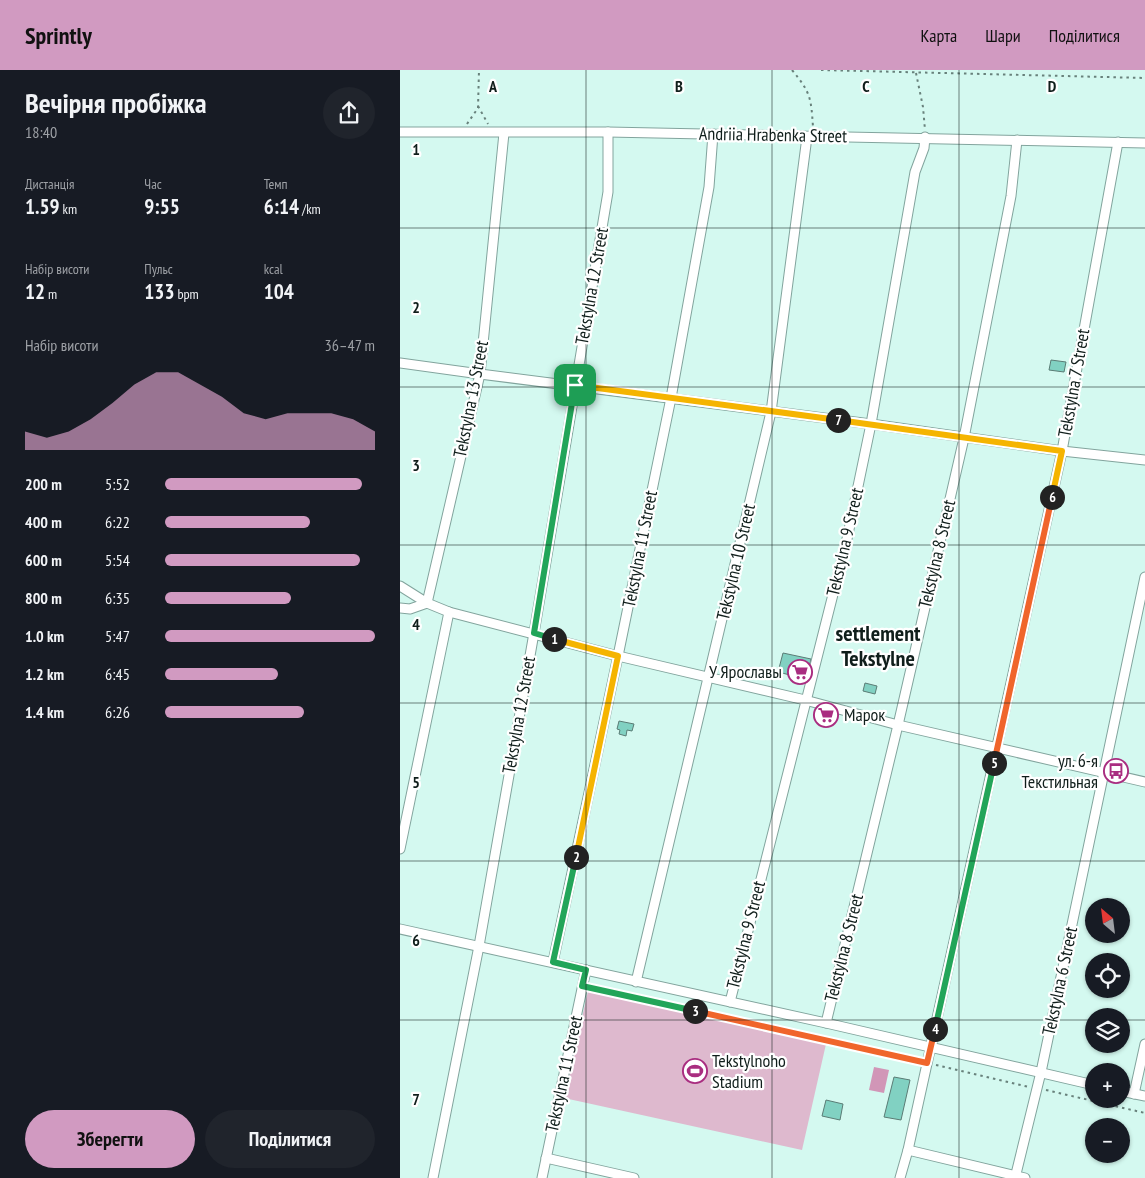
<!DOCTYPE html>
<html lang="uk">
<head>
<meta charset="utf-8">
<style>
  :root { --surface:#171b24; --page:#20242c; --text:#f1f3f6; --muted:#9ea1a6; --accent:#d19ac1 }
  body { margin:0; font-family:"PT Sans Narrow",sans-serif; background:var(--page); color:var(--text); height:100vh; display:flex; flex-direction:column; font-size:19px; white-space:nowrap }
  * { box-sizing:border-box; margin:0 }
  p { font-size:16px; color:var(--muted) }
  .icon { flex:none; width:28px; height:28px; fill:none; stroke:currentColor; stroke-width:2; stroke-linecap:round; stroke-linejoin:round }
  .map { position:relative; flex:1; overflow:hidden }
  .drawer { display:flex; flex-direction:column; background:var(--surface); width:400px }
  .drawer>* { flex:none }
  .needle { width:32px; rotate:332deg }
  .controls { position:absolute; left:685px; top:828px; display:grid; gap:10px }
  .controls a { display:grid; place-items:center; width:45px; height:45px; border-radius:50%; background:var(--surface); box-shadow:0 1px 4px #0004; font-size:25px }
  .pin { position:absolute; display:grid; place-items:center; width:42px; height:42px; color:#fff; margin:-21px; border-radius:10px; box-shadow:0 2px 8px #0006 }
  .km { position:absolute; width:25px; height:25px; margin:-12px; border-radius:50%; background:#222; color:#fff; font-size:14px; line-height:25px; text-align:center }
  .round { display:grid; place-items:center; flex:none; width:52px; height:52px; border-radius:26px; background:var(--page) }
  .headline { display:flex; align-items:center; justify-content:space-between; height:85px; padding:0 25px }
  h1 { font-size:28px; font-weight:700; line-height:38px }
  .stats { display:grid; grid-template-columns:repeat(3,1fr); gap:8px; height:85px; padding:5px 25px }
  .stats div { display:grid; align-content:center }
  .stats b { font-size:21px; font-weight:700 }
  .stats small { font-size:14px; font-weight:400 }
  .stats p { font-size:14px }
  .chart { height:140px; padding:10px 25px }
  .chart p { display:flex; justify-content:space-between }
  .chart svg { width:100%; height:90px; margin-top:5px; fill:var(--accent); opacity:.7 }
  .button { display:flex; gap:10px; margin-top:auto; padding:10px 25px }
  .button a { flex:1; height:58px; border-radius:30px; background:var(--accent); color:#111; font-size:20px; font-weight:700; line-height:58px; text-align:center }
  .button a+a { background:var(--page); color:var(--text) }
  ul { padding:0 25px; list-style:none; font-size:16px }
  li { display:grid; grid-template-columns:80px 60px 1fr; align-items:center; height:38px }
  li i { height:12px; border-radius:6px; background:var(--accent) }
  header { display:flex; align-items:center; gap:30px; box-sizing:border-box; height:70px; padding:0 25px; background:var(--accent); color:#111 }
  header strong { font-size:24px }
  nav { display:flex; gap:28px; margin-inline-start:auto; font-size:18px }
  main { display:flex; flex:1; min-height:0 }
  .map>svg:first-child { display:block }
  .green { fill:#deb9ce }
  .forest { fill:#d196b7 }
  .building { fill:#81d1c2; stroke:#5a7c75 }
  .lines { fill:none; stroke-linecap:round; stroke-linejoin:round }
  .minor-casing { stroke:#82a49d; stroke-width:11 }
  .path { stroke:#68817b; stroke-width:2; stroke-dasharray:2.5 4; stroke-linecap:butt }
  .minor { stroke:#fff; stroke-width:9 }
  .split-1-casing { stroke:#fff; stroke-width:10 }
  .split-2-casing { stroke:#fff; stroke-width:10 }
  .split-3-casing { stroke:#fff; stroke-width:10 }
  .split-4-casing { stroke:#fff; stroke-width:10 }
  .split-5-casing { stroke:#fff; stroke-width:10 }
  .split-6-casing { stroke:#fff; stroke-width:10 }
  .split-7-casing { stroke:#fff; stroke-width:10 }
  .split-8-casing { stroke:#fff; stroke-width:10 }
  .split-1 { stroke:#22a559; stroke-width:6 }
  .split-2 { stroke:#f5b400; stroke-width:6 }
  .split-3 { stroke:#22a559; stroke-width:6 }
  .split-4 { stroke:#f0652b; stroke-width:6 }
  .split-5 { stroke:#22a559; stroke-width:6 }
  .split-6 { stroke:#f0652b; stroke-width:6 }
  .split-7 { stroke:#f5b400; stroke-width:6 }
  .split-8 { stroke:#f5b400; stroke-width:6 }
  .grid { fill:none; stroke:#101e1b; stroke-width:1; stroke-opacity:0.55 }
  .labels { text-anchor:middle; stroke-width:4.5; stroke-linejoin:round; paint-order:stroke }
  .street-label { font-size:18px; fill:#101e1b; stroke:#fff }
  .poi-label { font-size:18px; fill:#101e1b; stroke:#fff; text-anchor:end }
  .district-label { font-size:22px; font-weight:bold; fill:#101e1b; stroke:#fff }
  .grid-label { font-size:16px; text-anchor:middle; font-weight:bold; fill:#101e1b; stroke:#fff; stroke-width:4.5; stroke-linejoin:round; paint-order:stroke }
</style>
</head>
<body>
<header>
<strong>Sprintly</strong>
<nav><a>Карта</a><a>Шари</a><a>Поділитися</a></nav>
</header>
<main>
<section class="drawer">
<div class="headline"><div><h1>Вечірня пробіжка</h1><p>18:40</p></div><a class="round"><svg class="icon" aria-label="share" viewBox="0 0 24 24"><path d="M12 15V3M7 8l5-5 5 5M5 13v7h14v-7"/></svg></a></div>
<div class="stats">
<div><p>Дистанція</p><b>1.59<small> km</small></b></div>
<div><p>Час</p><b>9:55</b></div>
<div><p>Темп</p><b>6:14<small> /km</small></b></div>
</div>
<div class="stats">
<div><p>Набір висоти</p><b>12<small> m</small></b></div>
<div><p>Пульс</p><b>133<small> bpm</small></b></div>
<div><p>kcal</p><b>104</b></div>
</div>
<div class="chart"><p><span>Набір висоти</span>36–47 m</p>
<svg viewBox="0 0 160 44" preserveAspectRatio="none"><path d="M0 44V35L10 38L20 35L30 29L40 21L50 12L60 6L70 6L80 12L90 18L100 26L110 29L120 26L130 26L140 26L150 29L160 35V44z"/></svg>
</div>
<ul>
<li><b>200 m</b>5:52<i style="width:94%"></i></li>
<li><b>400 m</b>6:22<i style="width:69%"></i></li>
<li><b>600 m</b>5:54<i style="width:93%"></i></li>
<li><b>800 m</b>6:35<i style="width:60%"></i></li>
<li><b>1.0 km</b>5:47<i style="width:100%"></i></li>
<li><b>1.2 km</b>6:45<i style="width:54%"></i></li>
<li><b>1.4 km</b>6:26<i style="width:66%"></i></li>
</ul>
<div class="button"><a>Зберегти</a><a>Поділитися</a></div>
</section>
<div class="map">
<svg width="745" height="1108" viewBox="0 0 745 1108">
  <rect width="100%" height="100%" fill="#d4f9f0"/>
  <polygon class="green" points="188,921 426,974 402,1080 164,1028"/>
  <polygon class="forest" points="474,997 489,1000 484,1023 469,1020"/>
  <g class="building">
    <polygon points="651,290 666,292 664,302 649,300"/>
    <polygon points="383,583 411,589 406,609 378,602"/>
    <polygon points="465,613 477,616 475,624 463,621"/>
    <polygon points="417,640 432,643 431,649 415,646"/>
    <polygon points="219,651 234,654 232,661 227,660 226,666 219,664 220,660 217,659"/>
    <polygon points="494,1007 510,1010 501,1050 484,1047"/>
    <polygon points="426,1030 443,1034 440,1050 422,1046"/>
  </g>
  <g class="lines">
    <defs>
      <g id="minor">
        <polyline points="0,62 208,62 745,73"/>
        <polyline points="0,293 80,304 471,354 662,381 745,390"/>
        <polyline points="0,516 27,533 80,304 104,63"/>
        <polyline points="0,538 10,539 27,533 49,542 218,586 405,630 498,655 745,712"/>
        <polyline points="0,779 49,542"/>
        <polyline points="0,859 426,953 694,1015"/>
        <polyline points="153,892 218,586 271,328 309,117 313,64"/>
        <polyline points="236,912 371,342 407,67"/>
        <polyline points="330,932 447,469 471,354 515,102 524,78 525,67"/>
        <polyline points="426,953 498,655 564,368 611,126 617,70"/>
        <polyline points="721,1021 745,1026"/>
        <polyline points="734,1024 745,974"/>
        <polyline points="508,1080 625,1108"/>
        <polyline points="146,1088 234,1108"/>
        <polyline points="33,1108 79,876 134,563 208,122 208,62"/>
        <polyline points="142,1108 186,900"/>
        <polyline points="500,1108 508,1080 662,381 718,72"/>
        <polyline points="615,1108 641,1002 745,507"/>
      </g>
    </defs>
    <use href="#minor" class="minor-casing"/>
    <g class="path">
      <path d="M 392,0 C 411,23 411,28 413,57"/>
      <polyline points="421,0 745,8"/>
      <polyline points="516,3 523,37 525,60"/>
      <polyline points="78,36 88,54"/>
      <polyline points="67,54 78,38 79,0"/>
      <polyline points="192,918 519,991"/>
      <polyline points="536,995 629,1017"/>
      <polyline points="646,1020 745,1043"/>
    </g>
    <use href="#minor" class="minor"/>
  </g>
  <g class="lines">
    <defs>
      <polyline id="split-1" points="154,569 134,563 175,315"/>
      <polyline id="split-2" points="154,569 218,586 176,787"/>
      <polyline id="split-3" points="176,787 153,892 186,900 182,916 295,941"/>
      <polyline id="split-4" points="295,941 527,993 535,959"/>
      <polyline id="split-5" points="535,959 594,693"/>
      <polyline id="split-6" points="594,693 652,427"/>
      <polyline id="split-7" points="438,350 662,381 652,427"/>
      <polyline id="split-8" points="175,315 438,350"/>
    </defs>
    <use href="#split-1" class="split-1-casing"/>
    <use href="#split-2" class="split-2-casing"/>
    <use href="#split-3" class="split-3-casing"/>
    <use href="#split-4" class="split-4-casing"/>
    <use href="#split-5" class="split-5-casing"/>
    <use href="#split-6" class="split-6-casing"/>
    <use href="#split-7" class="split-7-casing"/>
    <use href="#split-8" class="split-8-casing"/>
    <use href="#split-1" class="split-1"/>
    <use href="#split-2" class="split-2"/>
    <use href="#split-3" class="split-3"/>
    <use href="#split-4" class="split-4"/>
    <use href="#split-5" class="split-5"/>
    <use href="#split-6" class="split-6"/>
    <use href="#split-7" class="split-7"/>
    <use href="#split-8" class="split-8"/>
  </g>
  <path class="grid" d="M 186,0 L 186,1108M 372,0 L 372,1108M 559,0 L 559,1108M 0,158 L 745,158M 0,317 L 745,317M 0,475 L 745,475M 0,633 L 745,633M 0,791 L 745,791M 0,950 L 694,950M 721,950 L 745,950"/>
  <defs>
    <symbol id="supermarket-ring" viewBox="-11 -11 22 22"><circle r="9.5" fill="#fff" stroke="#a92d80" stroke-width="1.5"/><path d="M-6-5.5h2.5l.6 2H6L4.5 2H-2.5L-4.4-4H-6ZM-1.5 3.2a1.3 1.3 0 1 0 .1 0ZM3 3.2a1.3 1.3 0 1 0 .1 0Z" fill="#a92d80"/></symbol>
    <symbol id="bus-ring" viewBox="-11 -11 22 22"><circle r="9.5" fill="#fff" stroke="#a92d80" stroke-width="1.5"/><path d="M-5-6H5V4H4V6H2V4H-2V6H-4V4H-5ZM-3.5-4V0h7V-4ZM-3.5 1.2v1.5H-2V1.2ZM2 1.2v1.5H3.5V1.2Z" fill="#a92d80"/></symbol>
    <symbol id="stadium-ring" viewBox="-11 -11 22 22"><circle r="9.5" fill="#fff" stroke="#a92d80" stroke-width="1.5"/><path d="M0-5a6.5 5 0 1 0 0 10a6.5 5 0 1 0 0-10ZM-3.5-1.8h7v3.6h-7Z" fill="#a92d80"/></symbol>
  </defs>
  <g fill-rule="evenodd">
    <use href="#supermarket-ring" x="386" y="588" width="28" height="28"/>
    <use href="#supermarket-ring" x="412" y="631" width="28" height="28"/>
    <use href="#bus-ring" x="702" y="687" width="28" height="28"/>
    <use href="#stadium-ring" x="281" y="987" width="28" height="28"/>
  </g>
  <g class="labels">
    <g class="street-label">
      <text transform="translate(373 65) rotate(1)" y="6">Andriia Hrabenka Street</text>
      <text transform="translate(192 216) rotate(-80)" y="6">Tekstylna 12 Street</text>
      <text transform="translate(674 313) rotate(-80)" y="6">Tekstylna 7 Street</text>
      <text transform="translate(71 329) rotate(-79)" y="6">Tekstylna 13 Street</text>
      <text transform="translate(445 472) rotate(-77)" y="6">Tekstylna 9 Street</text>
      <text transform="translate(240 479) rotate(-79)" y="6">Tekstylna 11 Street</text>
      <text transform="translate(537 484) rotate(-77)" y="6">Tekstylna 8 Street</text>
      <text transform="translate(336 492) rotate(-77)" y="6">Tekstylna 10 Street</text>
      <text transform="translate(119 645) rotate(-80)" y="6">Tekstylna 12 Street</text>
      <text transform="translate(346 865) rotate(-76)" y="6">Tekstylna 9 Street</text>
      <text transform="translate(444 878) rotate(-76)" y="6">Tekstylna 8 Street</text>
      <text transform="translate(660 911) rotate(-78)" y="6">Tekstylna 6 Street</text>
      <text transform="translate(164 1004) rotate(-78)" y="6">Tekstylna 11 Street</text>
    </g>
    <g class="poi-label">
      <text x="382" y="608">У Ярославы</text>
      <text x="444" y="651" text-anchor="start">Марок</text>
      <text x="698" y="697">ул. 6-я<tspan x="698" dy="21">Текстильная</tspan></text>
      <text x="312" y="997" text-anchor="start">Tekstylnoho<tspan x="312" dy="21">Stadium</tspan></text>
    </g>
    <g class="district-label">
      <text x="478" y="571">settlement<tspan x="478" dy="25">Tekstylne</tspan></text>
    </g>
  </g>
  <g class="grid-label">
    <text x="93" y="22">A</text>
    <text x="279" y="22">B</text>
    <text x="466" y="22">C</text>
    <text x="652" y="22">D</text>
    <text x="16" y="85">1</text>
    <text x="16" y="243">2</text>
    <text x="16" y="401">3</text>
    <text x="16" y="560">4</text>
    <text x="16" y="718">5</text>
    <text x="16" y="876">6</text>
    <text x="16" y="1035">7</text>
  </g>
</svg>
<div class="controls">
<a><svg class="needle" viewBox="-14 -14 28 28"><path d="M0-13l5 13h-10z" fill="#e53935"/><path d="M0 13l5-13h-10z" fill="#9ea1a6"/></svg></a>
<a><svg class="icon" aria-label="locate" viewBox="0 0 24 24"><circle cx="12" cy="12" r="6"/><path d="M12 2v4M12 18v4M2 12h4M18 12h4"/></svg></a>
<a><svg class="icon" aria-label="layers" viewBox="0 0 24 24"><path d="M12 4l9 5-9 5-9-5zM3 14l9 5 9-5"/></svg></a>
<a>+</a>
<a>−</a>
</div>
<div class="pin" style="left:175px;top:315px;background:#1e9e55"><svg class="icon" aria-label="arrive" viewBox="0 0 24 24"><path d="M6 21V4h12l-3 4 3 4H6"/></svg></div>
<b class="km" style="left:154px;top:569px">1</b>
<b class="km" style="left:176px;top:787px">2</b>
<b class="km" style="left:295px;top:941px">3</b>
<b class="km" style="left:535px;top:959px">4</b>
<b class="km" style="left:594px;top:693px">5</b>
<b class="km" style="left:652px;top:427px">6</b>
<b class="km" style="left:438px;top:350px">7</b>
</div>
</main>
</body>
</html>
